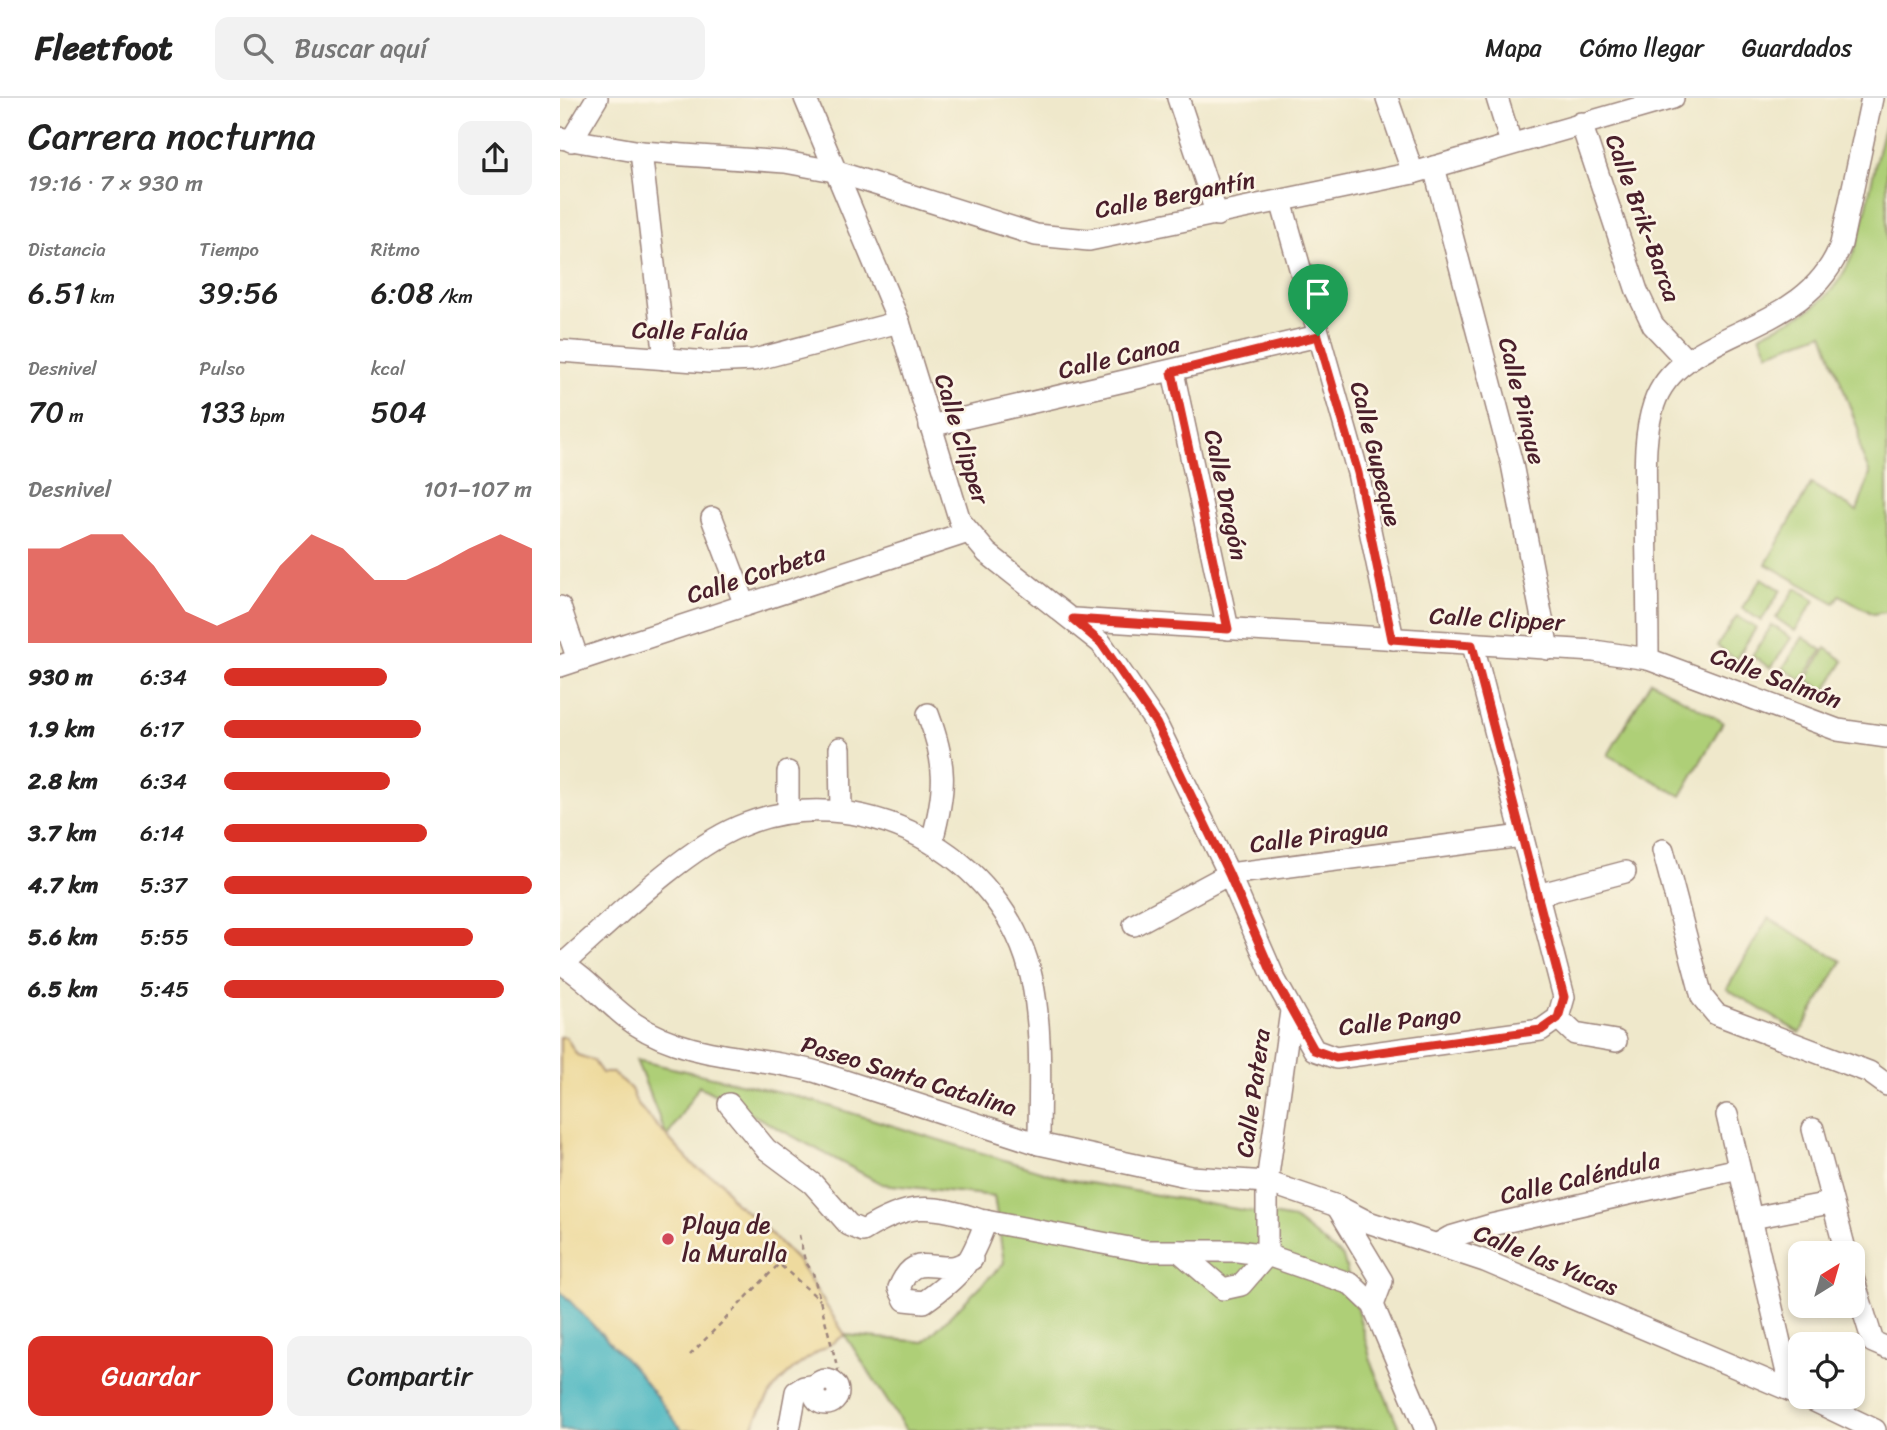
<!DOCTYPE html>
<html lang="es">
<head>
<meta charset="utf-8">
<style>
  :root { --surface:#fff; --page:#f2f2f2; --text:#222; --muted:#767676; --line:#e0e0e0; --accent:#d93025 }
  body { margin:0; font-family:Sriracha,sans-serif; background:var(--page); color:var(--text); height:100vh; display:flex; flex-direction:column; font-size:26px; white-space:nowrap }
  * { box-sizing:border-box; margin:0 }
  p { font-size:23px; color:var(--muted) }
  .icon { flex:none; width:38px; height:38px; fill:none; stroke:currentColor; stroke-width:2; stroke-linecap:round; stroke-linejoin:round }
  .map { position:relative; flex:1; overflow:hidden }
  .panel { display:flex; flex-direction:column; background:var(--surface); width:560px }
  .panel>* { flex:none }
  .needle { width:46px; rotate:37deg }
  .fabs { position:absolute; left:1228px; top:1143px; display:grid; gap:14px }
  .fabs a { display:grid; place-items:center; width:77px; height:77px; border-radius:14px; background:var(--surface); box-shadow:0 4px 10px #0003; font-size:35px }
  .pin { position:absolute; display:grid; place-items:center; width:60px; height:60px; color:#fff; margin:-72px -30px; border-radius:50% 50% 50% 0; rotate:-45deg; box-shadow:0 0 7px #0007 }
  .pin .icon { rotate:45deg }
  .round { display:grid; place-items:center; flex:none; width:74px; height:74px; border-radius:14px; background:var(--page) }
  .head { display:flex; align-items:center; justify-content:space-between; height:119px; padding:0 28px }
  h1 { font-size:38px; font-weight:600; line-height:52px }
  .stats { display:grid; grid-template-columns:repeat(3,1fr); gap:10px; height:119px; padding:7px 28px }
  .stats div { display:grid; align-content:center }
  .stats b { font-size:30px; font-weight:600 }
  .stats small { font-size:19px; font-weight:400 }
  .stats p { font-size:19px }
  .chart { height:196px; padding:14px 28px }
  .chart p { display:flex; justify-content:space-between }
  .chart svg { width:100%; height:126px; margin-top:7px; fill:var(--accent); opacity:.7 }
  .primary-button { display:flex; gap:14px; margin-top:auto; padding:14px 28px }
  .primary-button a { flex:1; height:80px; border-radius:14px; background:var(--accent); color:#fff; font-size:28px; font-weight:600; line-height:80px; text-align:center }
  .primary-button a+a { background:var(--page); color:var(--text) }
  ul { padding:0 28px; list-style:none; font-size:23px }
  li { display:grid; grid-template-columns:112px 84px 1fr; align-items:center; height:52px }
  li i { height:18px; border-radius:9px; background:var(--accent) }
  header { display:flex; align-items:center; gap:42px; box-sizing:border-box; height:98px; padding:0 35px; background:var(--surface); border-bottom:2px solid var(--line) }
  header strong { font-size:33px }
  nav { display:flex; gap:38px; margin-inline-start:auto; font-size:24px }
  .search { width:490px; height:63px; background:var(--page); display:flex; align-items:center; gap:18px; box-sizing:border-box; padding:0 24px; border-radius:14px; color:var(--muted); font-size:26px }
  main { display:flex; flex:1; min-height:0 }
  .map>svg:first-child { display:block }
  .green { fill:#aecf77; stroke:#7c7751; stroke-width:2 }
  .sand { fill:#eeda9e; stroke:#9c7c64; stroke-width:2 }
  .water { fill:#46b5c0; stroke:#486a76; stroke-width:2 }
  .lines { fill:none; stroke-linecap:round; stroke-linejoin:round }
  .minor-casing { stroke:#9c847b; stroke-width:24 }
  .path { stroke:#9c847b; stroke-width:2.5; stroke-dasharray:5 5; stroke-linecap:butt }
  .minor { stroke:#fff; stroke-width:21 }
  .route-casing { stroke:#fff; stroke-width:14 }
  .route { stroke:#d93025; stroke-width:9 }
  .poi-dot { fill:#d1495b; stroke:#fcf5e5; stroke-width:2.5 }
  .labels { text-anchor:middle; stroke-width:5; stroke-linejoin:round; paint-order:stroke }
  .street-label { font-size:24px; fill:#4a1f2b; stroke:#fcf5e5 }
  .poi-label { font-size:24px; fill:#4a1f2b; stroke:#fcf5e5; text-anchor:start }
</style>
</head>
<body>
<header>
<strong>Fleetfoot</strong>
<div class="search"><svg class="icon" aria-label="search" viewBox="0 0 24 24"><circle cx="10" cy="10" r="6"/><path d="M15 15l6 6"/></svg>Buscar aquí</div>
<nav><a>Mapa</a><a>Cómo llegar</a><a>Guardados</a></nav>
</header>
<main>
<section class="panel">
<div class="head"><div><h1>Carrera nocturna</h1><p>19:16 · 7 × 930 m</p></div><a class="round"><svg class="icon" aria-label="share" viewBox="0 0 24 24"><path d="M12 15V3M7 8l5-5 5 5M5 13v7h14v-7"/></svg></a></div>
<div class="stats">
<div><p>Distancia</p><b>6.51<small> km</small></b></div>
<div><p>Tiempo</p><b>39:56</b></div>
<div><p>Ritmo</p><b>6:08<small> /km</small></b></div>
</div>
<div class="stats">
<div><p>Desnivel</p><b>70<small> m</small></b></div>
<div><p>Pulso</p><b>133<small> bpm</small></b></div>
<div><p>kcal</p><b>504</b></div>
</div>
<div class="chart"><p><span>Desnivel</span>101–107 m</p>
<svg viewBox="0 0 160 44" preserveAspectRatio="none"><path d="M0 44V11L10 11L20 6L30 6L40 17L50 33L60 38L70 33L80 17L90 6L100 11L110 22L120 22L130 17L140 11L150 6L160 11V44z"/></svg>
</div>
<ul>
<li><b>930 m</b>6:34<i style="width:53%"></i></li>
<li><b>1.9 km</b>6:17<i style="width:64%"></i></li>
<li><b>2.8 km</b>6:34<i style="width:54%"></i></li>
<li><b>3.7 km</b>6:14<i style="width:66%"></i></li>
<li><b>4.7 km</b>5:37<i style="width:100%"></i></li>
<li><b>5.6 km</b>5:55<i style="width:81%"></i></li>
<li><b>6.5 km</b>5:45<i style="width:91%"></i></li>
</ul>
<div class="primary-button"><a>Guardar</a><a>Compartir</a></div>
</section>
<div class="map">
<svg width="1327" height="1332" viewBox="0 0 1327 1332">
  <rect width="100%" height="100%" fill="#fcf5e5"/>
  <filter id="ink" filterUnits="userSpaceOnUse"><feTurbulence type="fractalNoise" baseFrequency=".0143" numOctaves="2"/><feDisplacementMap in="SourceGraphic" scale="14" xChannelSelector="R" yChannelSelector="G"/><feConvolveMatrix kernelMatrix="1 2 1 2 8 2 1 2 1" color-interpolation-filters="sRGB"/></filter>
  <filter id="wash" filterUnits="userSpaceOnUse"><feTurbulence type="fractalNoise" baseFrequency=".00686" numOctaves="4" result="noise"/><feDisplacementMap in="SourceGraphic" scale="28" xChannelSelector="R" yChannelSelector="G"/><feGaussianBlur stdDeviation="1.57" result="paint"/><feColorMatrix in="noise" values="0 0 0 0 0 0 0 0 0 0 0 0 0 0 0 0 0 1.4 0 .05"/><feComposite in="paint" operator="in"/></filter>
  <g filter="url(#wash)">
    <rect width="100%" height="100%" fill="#efe8cb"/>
    <g class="green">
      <path d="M 1327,21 L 1327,514 L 1313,516 L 1280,497 L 1275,505 L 1206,466 L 1251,386 L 1297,413 L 1310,376 L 1300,352 L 1298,331 L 1263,235 L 1208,255 L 1200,237 C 1217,228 1237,220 1253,209 C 1311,168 1305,82 1327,21 Z"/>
      <polygon points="1202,480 1221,492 1201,523 1182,510"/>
      <polygon points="1236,490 1255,502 1235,533 1216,520"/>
      <polygon points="1177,518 1196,530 1176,561 1157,548"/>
      <polygon points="1212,527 1231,540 1211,570 1192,558"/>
      <polygon points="1243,539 1262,552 1242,582 1223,570"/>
      <polygon points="1266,550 1284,563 1265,593 1246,581"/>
      <polygon points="1091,583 1163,624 1121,698 1048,657"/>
      <polygon points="1208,820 1282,863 1240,935 1167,891"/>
      <polygon points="76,962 233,997 506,1081 734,1121 783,1159 813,1270 840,1332 346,1332 285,1237 364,1244 444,1165 434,1098 322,1086 139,988 107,1039"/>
    </g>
    <path class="sand" d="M 0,939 L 6,939 L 17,957 L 33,962 L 42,975 L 53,975 L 71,991 L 77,1006 L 135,1069 L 161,1083 L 174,1104 L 195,1120 L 237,1162 L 285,1237 C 237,1267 214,1278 191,1332 L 122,1332 L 74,1270 L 0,1193 Z"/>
    <polygon class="water" points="0,1193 74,1270 122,1332 0,1332"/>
  </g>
  <g filter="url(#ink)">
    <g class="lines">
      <defs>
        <g id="minor">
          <polyline points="245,0 339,224 400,423 427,455 541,545 596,625 669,776 715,882 754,952 776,960 981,932 998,920 1004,899 913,547"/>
          <polyline points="618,0 657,117"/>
          <polyline points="827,0 853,75"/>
          <polyline points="937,0 951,45"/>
          <polyline points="1021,25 1077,193 1093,227 1126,262"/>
          <polyline points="0,40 81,54 225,64 274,73 476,137 529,142 853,75 1113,0"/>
          <polyline points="11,43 37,0"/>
          <polyline points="81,54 105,261"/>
          <polyline points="874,69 952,366 988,551"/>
          <polyline points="721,103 798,375 833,541"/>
          <polyline points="0,253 149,264 194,262 339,224"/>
          <polyline points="613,274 668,531"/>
          <polyline points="370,328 758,238"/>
          <polyline points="152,420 185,507"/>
          <polyline points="0,509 18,562"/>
          <polyline points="514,521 1034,553 1088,561 1278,632 1327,639"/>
          <path d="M 1088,561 C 1088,513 1087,465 1086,417 C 1086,380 1082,342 1094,306 C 1120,228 1247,240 1281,146 L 1312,0"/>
          <polyline points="0,568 408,434"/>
          <path d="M 368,616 C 387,667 386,691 372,743"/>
          <polyline points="280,650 281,713"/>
          <polyline points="228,714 228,674"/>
          <polyline points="1103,752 1142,899 1156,916 1309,974 1327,987"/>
          <polyline points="977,797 1065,774"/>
          <polyline points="574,827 669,776 962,738"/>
          <path d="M 0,865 C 29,881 48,908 75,926 C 130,962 196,957 257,974 L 479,1046 L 631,1079 L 707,1084 L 777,1108 L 808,1124 L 925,1163 L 1241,1297"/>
          <path d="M 3,866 C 51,824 120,754 178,729 C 297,677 446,755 472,882 C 483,935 479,992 479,1046"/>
          <polyline points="998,920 1015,936 1056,943"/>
          <path d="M 169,1006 L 206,1051 L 253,1086 L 289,1127 L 303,1133 C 347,1105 370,1105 420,1122 L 585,1153 L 678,1153 L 707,1157 L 791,1186 L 813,1207 L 866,1332"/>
          <polyline points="1167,1017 1231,1292"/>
          <polyline points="1253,1031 1286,1155"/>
          <polyline points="777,1108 822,1183 813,1207"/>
          <polyline points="1192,1120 1270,1105"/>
          <polyline points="876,1147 890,1139 931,1127 1179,1071"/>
          <polyline points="619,1153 663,1191 681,1187 707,1157 707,1084 731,913"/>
          <path d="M 412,1161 C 405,1164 398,1169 391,1169 C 363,1169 352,1159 339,1190 L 345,1202 L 364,1204 C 402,1177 410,1167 426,1123"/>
          <polyline points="1293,1180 1313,1244 1327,1250"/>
          <circle cx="266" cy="1294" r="12"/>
          <polyline points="1244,1298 1315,1332"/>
          <polyline points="229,1332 236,1294 244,1289 256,1287"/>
        </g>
      </defs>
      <use href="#minor" class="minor-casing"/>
      <g class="path">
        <polyline points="239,1137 245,1163 253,1175 278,1272 274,1285"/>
        <polyline points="130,1257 219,1166 260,1202"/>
      </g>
      <use href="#minor" class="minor"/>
    </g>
  </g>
  <g class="lines" filter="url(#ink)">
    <defs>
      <polygon id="route" points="758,238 798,375 832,541 912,547 1004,899 998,920 981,932 776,960 754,952 715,882 669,776 596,625 541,545 513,521 668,531 612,274"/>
    </defs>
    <use href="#route" class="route-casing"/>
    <use href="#route" class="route"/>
  </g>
  <circle class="poi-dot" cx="108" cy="1141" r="7"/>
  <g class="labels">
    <g class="street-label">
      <text transform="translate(615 97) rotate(-11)" y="8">Calle Bergantín</text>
      <text transform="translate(1083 120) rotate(70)" y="8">Calle Brik-Barca</text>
      <text transform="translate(130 233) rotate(1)" y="8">Calle Falúa</text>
      <text transform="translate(559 259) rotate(-13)" y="8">Calle Canoa</text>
      <text transform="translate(962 303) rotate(76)" y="8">Calle Pinque</text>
      <text transform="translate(402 341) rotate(73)" y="8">Calle Clipper</text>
      <text transform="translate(816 356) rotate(76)" y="8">Calle Gupeque</text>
      <text transform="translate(666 397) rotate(78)" y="8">Calle Dragón</text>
      <text transform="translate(196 476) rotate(-18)" y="8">Calle Corbeta</text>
      <text transform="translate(937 521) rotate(3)" y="8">Calle Clipper</text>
      <text transform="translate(1216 580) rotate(20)" y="8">Calle Salmón</text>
      <text transform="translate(759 738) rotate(-7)" y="8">Calle Piragua</text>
      <text transform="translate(840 923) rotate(-6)" y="8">Calle Pango</text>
      <text transform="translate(349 978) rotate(17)" y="8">Paseo Santa Catalina</text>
      <text transform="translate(693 995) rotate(-82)" y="8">Calle Patera</text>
      <text transform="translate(1020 1080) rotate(-13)" y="8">Calle Caléndula</text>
      <text transform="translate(986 1162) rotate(22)" y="8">Calle las Yucas</text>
    </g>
    <g class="poi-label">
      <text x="122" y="1135">Playa de<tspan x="122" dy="28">la Muralla</tspan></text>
    </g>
  </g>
</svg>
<div class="fabs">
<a><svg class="needle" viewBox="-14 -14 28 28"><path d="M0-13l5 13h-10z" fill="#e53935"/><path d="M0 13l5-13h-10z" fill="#767676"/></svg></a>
<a><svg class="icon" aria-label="locate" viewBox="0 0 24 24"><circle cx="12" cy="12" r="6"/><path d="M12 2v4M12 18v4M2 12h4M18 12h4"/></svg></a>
</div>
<div class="pin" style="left:758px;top:238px;background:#1e9e55"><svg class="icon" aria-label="arrive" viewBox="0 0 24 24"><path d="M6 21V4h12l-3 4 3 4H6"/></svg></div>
</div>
</main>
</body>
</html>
